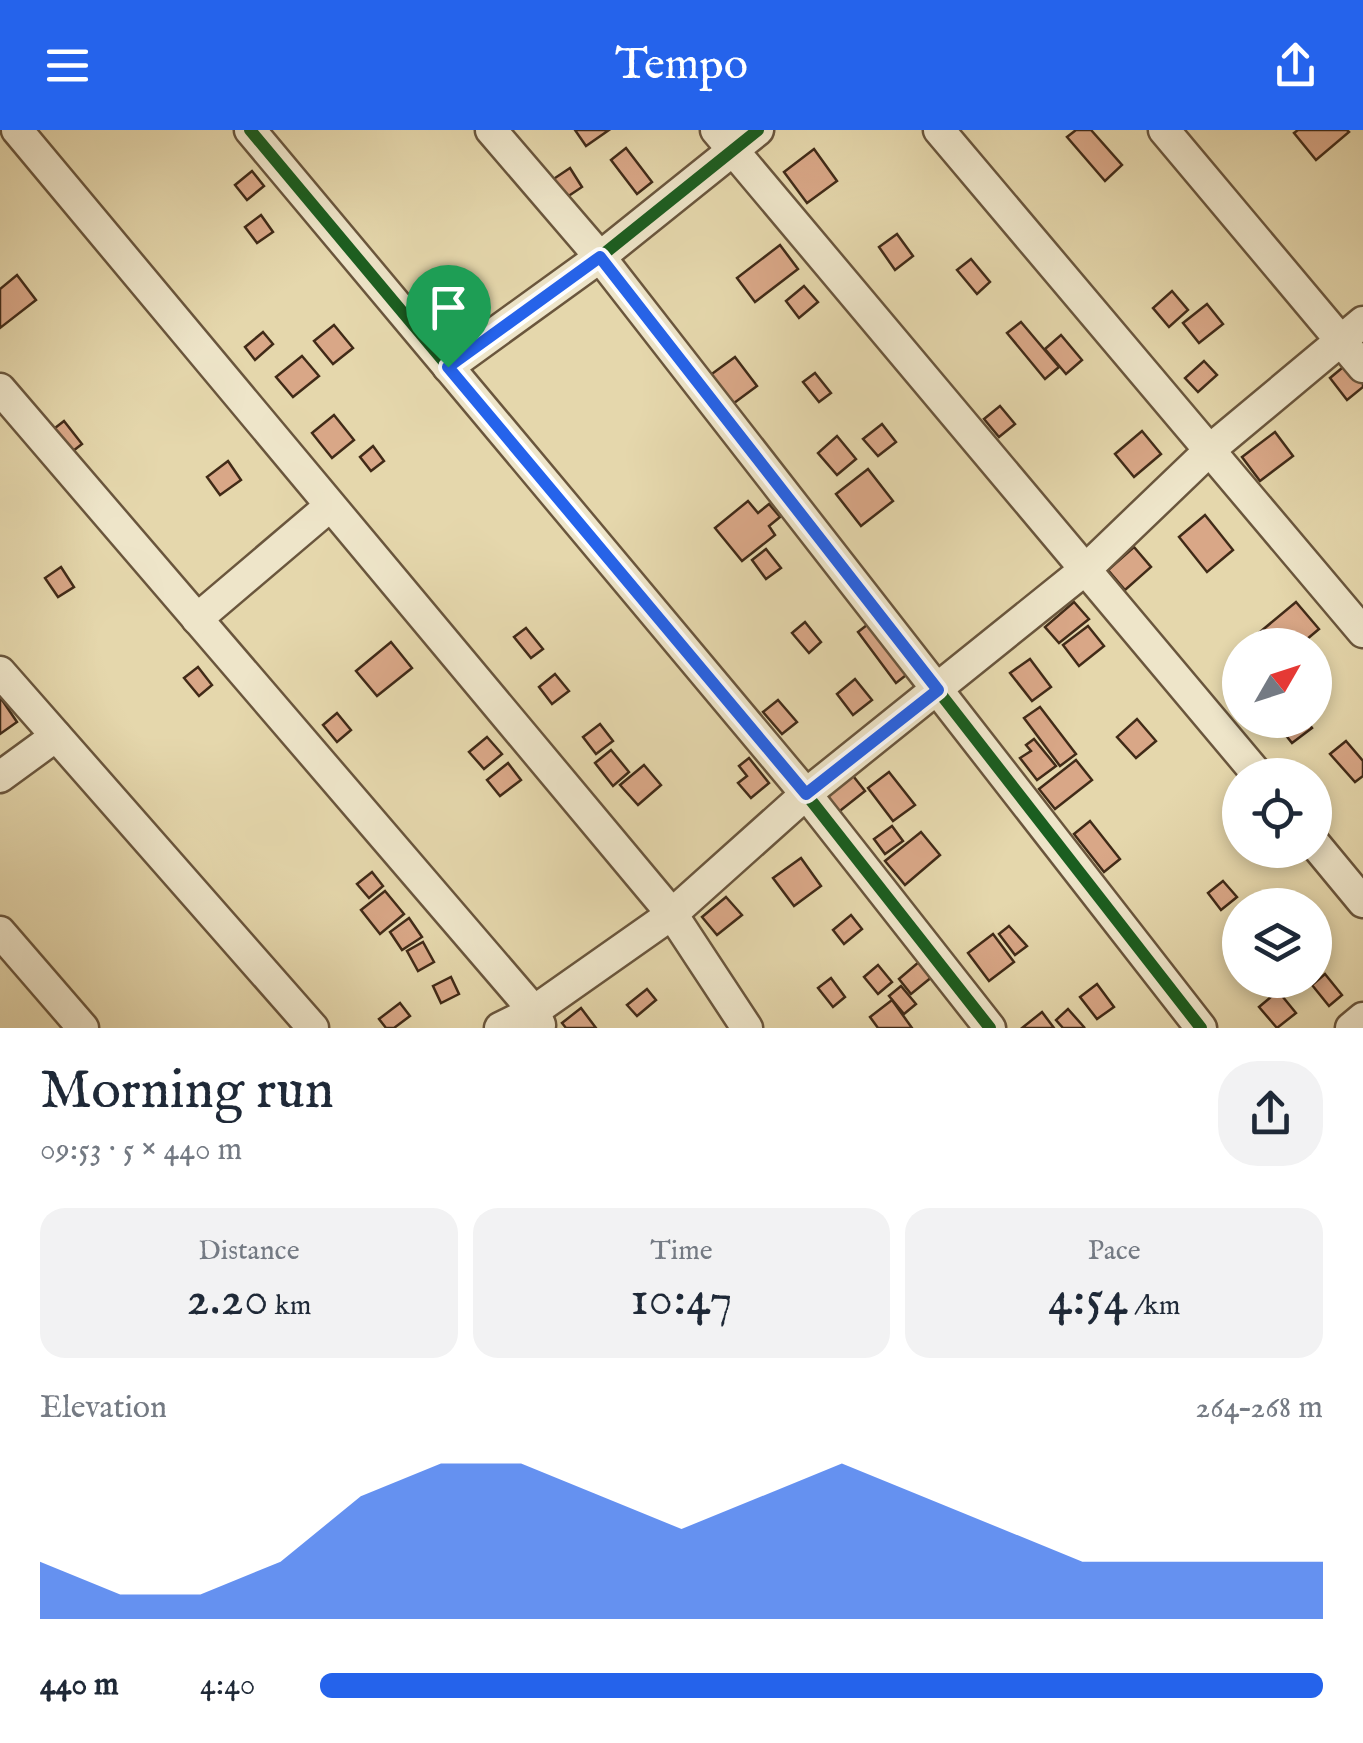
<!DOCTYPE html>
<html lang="en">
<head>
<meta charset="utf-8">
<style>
  :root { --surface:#fff; --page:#f2f2f3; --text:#1f2937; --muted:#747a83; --accent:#2563eb }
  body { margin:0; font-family:"IM FELL English",serif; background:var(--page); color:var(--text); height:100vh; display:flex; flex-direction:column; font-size:38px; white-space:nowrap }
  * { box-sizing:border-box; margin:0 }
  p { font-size:32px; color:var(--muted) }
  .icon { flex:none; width:55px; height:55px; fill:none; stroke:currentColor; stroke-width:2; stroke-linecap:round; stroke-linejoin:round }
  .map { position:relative; height:898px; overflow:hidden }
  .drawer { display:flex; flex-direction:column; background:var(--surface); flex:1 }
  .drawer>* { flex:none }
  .needle { width:65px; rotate:51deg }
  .tools { position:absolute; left:1222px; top:498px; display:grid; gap:20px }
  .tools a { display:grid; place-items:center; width:110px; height:110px; border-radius:50%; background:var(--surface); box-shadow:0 5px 15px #0003; font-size:50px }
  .pin { position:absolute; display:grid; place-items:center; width:85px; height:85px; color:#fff; margin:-102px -42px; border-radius:50% 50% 50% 0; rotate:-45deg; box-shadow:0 0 10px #0007 }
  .pin .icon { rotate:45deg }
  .round { display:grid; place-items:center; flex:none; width:105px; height:105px; border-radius:40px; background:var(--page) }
  .summary { display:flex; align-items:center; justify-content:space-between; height:170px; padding:0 40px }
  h1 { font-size:55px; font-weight:600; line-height:75px }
  .metrics { display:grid; grid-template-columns:repeat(3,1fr); gap:15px; height:170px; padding:10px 40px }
  .metrics div { display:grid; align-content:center; border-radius:25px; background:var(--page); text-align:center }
  .metrics b { font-size:50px; font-weight:600 }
  .metrics small { font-size:28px; font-weight:400 }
  .metrics p { font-size:28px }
  .chart { height:280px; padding:20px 40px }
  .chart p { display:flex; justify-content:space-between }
  .chart svg { width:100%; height:180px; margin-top:10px; fill:var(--accent); opacity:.7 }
  ul { padding:0 40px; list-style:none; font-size:32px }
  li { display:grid; grid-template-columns:160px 120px 1fr; align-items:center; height:75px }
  li i { height:25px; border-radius:12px; background:var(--accent) }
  header { display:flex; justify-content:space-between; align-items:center; height:130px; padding:0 40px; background:var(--accent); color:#fff; font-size:45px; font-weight:600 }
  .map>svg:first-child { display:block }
  .building { fill:#d9a787; stroke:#412b18; stroke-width:2.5 }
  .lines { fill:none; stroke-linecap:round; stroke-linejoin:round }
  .minor-casing { stroke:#6a563d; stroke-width:35 }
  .minor { stroke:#eee5c9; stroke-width:30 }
  .cycleway-casing { stroke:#eee5c9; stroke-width:19 }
  .cycleway { stroke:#1b5e20; stroke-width:12 }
  .route-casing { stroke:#fff; stroke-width:20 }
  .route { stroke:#2563eb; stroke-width:12 }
</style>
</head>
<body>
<header><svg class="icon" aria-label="menu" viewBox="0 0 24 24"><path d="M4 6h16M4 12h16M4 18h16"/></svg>Tempo<svg class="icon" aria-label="share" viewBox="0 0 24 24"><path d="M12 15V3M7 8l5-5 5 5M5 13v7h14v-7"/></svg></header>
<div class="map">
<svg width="1363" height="898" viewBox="0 0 1363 898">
  <rect width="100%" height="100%" fill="#e5d7ac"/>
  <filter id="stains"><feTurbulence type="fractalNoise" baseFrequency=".002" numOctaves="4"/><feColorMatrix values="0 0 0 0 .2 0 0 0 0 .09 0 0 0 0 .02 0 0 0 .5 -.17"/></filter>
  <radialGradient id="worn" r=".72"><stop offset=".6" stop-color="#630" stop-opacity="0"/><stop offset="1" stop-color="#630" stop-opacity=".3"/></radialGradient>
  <g class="building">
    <polygon points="575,0 609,0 586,16"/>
    <polygon points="1076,0 1091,0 1122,35 1105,51 1067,7"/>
    <polygon points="1298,0 1347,0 1349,2 1316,30 1294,3"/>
    <polygon points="626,18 652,52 637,64 611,30"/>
    <polygon points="814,19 837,51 807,73 784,42"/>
    <polygon points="570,38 582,57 561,71 549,52"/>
    <polygon points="252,41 264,56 247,70 235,55"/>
    <polygon points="261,85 273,102 257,113 245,97"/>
    <polygon points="897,104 913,126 895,140 879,117"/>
    <polygon points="780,115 798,139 755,172 737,148"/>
    <polygon points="971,129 990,152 977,164 957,140"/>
    <polygon points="17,145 36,170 0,198 0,159"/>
    <polygon points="804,156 818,172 799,188 786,171"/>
    <polygon points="1172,161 1188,180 1169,197 1153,178"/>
    <polygon points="1207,174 1223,194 1199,213 1183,193"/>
    <polygon points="1021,192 1059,237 1045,249 1007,203"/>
    <polygon points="334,195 353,218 333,234 314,211"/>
    <polygon points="263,202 273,214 255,230 245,217"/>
    <polygon points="1061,205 1082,230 1066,244 1045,219"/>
    <polygon points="302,226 319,246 293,267 276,247"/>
    <polygon points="735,227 757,256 730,276 709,246"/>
    <polygon points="1204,231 1217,245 1198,262 1185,248"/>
    <polygon points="1348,233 1363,250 1363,257 1347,270 1330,248"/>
    <polygon points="815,243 831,263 819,272 803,252"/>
    <polygon points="1000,276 1015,294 999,307 984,289"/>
    <polygon points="334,285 354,310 332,328 312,303"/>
    <polygon points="64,291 82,314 64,328 46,305"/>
    <polygon points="882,294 896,312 878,326 863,309"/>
    <polygon points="1142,301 1161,324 1134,347 1115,324"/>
    <polygon points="1275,302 1293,326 1260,351 1242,327"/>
    <polygon points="837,306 856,329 837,345 818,323"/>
    <polygon points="373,316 384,331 371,341 360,327"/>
    <polygon points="228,331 241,350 220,365 207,347"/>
    <polygon points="868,339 893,371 861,396 836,364"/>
    <polygon points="748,371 758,383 769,374 780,387 769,396 775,405 742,431 715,398"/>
    <polygon points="1205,385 1233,420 1207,442 1179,407"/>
    <polygon points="1134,417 1151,437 1125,460 1108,440"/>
    <polygon points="766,419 781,438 766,449 752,430"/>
    <polygon points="61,437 74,457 58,467 45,448"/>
    <polygon points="1074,472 1089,489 1059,513 1045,497"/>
    <polygon points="1296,472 1319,499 1300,515 1270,515 1260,502"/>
    <polygon points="872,491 910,542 896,553 858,502"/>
    <polygon points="805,492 821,512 809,523 792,503"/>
    <polygon points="1088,496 1104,516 1079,536 1063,515"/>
    <polygon points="526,498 543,519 531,528 514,507"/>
    <polygon points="391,512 412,538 377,566 356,541"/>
    <polygon points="1030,529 1051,557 1032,571 1010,543"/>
    <polygon points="198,537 212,555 199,566 184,548"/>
    <polygon points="555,544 569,561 552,574 539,557"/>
    <polygon points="855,549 872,570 853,585 837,564"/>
    <polygon points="0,567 17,592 0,604"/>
    <polygon points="778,570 797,592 782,604 763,582"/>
    <polygon points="1040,577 1076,624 1060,636 1024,588"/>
    <polygon points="337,583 351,600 337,612 323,595"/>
    <polygon points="1137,589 1156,611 1136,628 1117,607"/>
    <polygon points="1280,590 1306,590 1312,598 1292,613 1276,593"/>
    <polygon points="600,594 613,611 596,624 583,607"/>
    <polygon points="487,607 502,624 484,639 469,622"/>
    <polygon points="1034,609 1056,636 1037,650 1020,628 1031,621 1026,615"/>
    <polygon points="1346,611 1363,631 1363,646 1355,652 1330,624"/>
    <polygon points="611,620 629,642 613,656 595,633"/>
    <polygon points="749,628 769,653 751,668 738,653 747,646 739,636"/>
    <polygon points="1076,630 1092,650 1055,679 1039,659"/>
    <polygon points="508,633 521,650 500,666 487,650"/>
    <polygon points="644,635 661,655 638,675 620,655"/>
    <polygon points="850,642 865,661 836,684 821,665"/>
    <polygon points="889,642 915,675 893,691 868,658"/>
    <polygon points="1090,691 1120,729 1104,742 1074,704"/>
    <polygon points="892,696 903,711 885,724 874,709"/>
    <polygon points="921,702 940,725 905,755 885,731"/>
    <polygon points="801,728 821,756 794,776 773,748"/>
    <polygon points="372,742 383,756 369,768 357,754"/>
    <polygon points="1223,751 1237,767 1221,780 1208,763"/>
    <polygon points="385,761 404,784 380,804 361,780"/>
    <polygon points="726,767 742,785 717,805 702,787"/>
    <polygon points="851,785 862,799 844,814 833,800"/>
    <polygon points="409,788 422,807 402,820 390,802"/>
    <polygon points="1009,796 1027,816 1015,825 999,804"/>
    <polygon points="993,804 1014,832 989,851 968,823"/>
    <polygon points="423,812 434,832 418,841 407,821"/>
    <polygon points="920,831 933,846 911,864 899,849"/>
    <polygon points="878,835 892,852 878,864 864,847"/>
    <polygon points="1325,844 1342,865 1329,876 1312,855"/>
    <polygon points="451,847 459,864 441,873 433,856"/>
    <polygon points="831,848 845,867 833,877 818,858"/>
    <polygon points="1097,854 1114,877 1097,889 1080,867"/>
    <polygon points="901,856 916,874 904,884 889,866"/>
    <polygon points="647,859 656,870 637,886 627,875"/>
    <polygon points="1278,861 1296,883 1277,898 1259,877"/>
    <polygon points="892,870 912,898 878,898 870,887"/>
    <polygon points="400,873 410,886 394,898 386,898 379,889"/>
    <polygon points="581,878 596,898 566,898 562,893"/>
    <polygon points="1068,879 1084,897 1082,898 1063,898 1056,890"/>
    <polygon points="1042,882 1054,898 1022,898"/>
  </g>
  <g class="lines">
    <defs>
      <g id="minor">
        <polyline points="17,0 672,784 747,898"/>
        <polyline points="250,0 806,664 990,898"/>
        <polyline points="716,0 1258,645"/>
        <polyline points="758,0 600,127 1201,898"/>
        <polyline points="939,0 1363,502"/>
        <polyline points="1164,0 1363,237"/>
        <polyline points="448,237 600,127 491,0"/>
        <polyline points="0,259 534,881 540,895"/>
        <polyline points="197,489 330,376"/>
        <polyline points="0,542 313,898"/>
        <polyline points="0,647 56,606"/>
        <polyline points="1315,714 1363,772"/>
        <polyline points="0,802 83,898"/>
        <polyline points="500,898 534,881 672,784 806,664 1087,438 1212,318 1363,192"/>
        <polyline points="1351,898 1363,888"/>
      </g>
    </defs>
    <use href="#minor" class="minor-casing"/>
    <use href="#minor" class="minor"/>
    <defs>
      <g id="cycleway">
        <polyline points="250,0 806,664 990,898"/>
        <polyline points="758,0 600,127 1201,898"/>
      </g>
    </defs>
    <use href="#cycleway" class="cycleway-casing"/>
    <use href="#cycleway" class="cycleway"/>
  </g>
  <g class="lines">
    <defs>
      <polygon id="route" points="600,127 938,560 806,664 448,237"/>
    </defs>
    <use href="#route" class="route-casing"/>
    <use href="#route" class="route"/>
  </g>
  <rect width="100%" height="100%" filter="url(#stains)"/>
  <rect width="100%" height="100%" fill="url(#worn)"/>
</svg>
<div class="tools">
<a><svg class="needle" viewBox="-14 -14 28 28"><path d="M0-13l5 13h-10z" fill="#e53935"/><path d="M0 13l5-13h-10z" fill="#747a83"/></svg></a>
<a><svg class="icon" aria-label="locate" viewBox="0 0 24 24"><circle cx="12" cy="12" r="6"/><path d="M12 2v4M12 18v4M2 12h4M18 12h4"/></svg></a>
<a><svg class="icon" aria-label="layers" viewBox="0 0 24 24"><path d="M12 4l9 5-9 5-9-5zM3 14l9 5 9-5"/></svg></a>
</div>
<div class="pin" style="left:448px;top:237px;background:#1e9e55"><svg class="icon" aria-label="arrive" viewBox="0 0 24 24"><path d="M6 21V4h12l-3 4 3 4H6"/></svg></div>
</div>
<section class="drawer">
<div class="summary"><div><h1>Morning run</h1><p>09:53 · 5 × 440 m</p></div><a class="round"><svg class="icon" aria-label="share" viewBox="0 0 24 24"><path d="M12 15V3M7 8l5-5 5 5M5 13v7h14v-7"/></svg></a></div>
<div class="metrics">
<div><p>Distance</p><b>2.20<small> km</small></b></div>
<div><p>Time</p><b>10:47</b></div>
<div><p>Pace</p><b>4:54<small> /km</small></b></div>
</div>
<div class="chart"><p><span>Elevation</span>264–268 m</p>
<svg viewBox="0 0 160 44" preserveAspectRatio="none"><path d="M0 44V30L10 38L20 38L30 30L40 14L50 6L60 6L70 14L80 22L90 14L100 6L110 14L120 22L130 30L140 30L150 30L160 30V44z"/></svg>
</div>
<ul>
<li><b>440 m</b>4:40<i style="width:100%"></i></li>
</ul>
</section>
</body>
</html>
